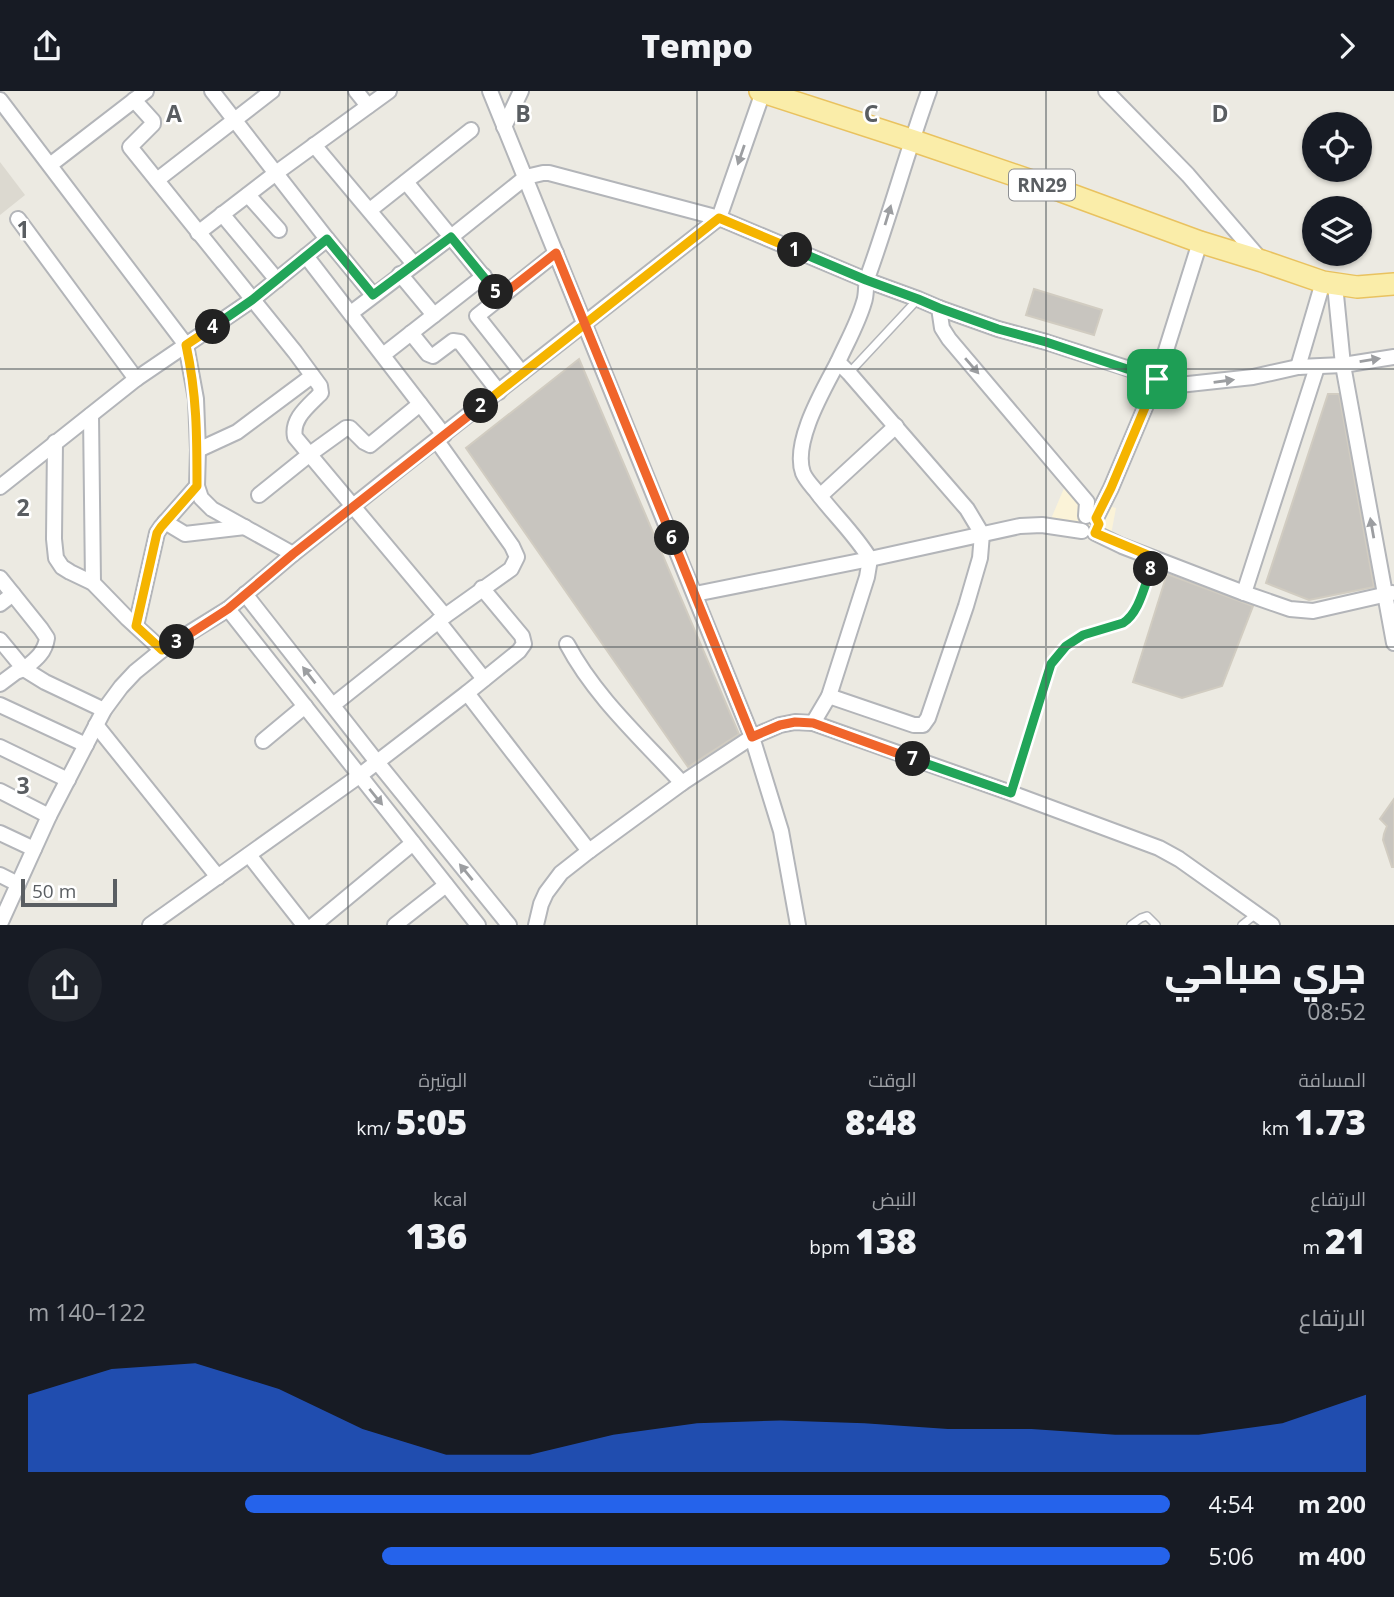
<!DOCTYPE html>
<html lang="ar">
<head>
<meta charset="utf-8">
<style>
  :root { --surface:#171b24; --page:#20242c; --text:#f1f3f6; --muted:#9ea1a6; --accent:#2563eb }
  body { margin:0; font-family:"Open Sans",Cairo,sans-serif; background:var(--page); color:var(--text); direction:rtl; height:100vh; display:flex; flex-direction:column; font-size:26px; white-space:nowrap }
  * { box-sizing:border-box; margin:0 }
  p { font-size:23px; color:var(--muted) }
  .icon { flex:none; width:38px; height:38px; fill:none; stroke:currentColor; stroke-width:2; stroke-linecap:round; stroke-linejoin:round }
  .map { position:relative; height:834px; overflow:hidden; direction:ltr }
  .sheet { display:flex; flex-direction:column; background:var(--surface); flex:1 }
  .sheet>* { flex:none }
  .buttons { position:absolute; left:1302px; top:21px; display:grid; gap:14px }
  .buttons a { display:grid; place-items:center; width:70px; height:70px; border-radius:50%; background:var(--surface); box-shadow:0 2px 5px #0004; font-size:35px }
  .scale { position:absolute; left:21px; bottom:18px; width:96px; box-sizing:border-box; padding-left:7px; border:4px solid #5a5e62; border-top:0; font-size:19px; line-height:24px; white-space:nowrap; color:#5a5e62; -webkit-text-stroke:5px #fff; paint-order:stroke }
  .pin { position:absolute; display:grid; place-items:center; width:60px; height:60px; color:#fff; margin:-30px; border-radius:14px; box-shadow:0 4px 10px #0006 }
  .km { position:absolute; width:35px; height:35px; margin:-18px; border-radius:50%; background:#222; color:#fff; font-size:19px; line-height:35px; text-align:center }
  .round { display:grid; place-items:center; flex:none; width:74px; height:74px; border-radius:37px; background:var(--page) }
  .summary { display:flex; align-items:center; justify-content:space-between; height:119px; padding:0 28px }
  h1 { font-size:38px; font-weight:800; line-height:52px }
  .figures { display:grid; grid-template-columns:repeat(3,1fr); gap:10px; height:119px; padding:7px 28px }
  .figures div { display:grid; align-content:center }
  .figures b { font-size:35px; font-weight:800 }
  .figures small { font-size:19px; font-weight:400 }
  .figures p { font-size:19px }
  .chart { height:196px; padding:14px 28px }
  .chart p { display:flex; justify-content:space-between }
  .chart svg { width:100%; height:126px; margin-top:7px; fill:var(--accent); opacity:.7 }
  ul { padding:0 28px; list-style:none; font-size:23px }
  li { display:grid; grid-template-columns:112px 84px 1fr; align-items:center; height:52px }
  li i { height:18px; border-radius:9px; background:var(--accent) }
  header { display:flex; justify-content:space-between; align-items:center; height:91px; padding:0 28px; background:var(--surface); font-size:32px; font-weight:800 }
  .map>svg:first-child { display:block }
  .commercial { fill:#fbf3d8 }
  .education { fill:#dcd9d0 }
  .building { fill:#c8c5bf; stroke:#d1ccc1; stroke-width:2 }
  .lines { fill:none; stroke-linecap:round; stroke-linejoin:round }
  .lane-casing { stroke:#b3b5b9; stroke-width:10 }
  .street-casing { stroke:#b3b5b9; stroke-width:18 }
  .primary-casing { stroke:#e9c25f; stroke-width:24 }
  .lane { stroke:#fff; stroke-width:7 }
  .street { stroke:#fff; stroke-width:14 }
  .primary { stroke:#faeda9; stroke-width:21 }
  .oneway { fill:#9c9ea1 }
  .split-1-casing { stroke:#fff; stroke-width:14 }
  .split-2-casing { stroke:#fff; stroke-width:14 }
  .split-3-casing { stroke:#fff; stroke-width:14 }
  .split-4-casing { stroke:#fff; stroke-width:14 }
  .split-5-casing { stroke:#fff; stroke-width:14 }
  .split-6-casing { stroke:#fff; stroke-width:14 }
  .split-7-casing { stroke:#fff; stroke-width:14 }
  .split-8-casing { stroke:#fff; stroke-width:14 }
  .split-9-casing { stroke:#fff; stroke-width:14 }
  .split-1 { stroke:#22a559; stroke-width:9 }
  .split-2 { stroke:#f5b400; stroke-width:9 }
  .split-3 { stroke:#f0652b; stroke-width:9 }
  .split-4 { stroke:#f5b400; stroke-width:9 }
  .split-5 { stroke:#22a559; stroke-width:9 }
  .split-6 { stroke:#f0652b; stroke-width:9 }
  .split-7 { stroke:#f0652b; stroke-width:9 }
  .split-8 { stroke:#22a559; stroke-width:9 }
  .split-9 { stroke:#f5b400; stroke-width:9 }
  .grid { fill:none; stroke:#5a5e62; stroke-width:2; stroke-opacity:0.55 }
  .labels { text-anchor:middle; stroke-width:5; stroke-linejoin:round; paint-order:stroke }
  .shield { fill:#fff; stroke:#8c8e91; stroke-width:2 }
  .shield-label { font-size:19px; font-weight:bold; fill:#5a5e62 }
  .grid-label { font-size:23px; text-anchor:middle; font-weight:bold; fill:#5a5e62; stroke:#fff; stroke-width:5; stroke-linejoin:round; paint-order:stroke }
</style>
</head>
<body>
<header><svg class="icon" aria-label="forward" viewBox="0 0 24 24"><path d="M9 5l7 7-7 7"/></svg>Tempo<svg class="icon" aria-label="share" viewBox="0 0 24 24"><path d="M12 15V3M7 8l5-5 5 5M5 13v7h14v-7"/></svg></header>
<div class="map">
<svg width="1394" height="834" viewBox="0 0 1394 834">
  <rect width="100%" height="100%" fill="#eceae2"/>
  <polygon class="commercial" points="1067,390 1082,408 1116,417 1110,449 1048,435"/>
  <polygon class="education" points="0,71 25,104 0,124"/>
  <g class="building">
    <polygon points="1034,198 1102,219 1094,244 1026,224"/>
    <polygon points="579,268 739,643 688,676 466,357"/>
    <polygon points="1328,303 1339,303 1374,496 1309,509 1266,492"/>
    <polygon points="1167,483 1253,515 1222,595 1182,607 1133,591"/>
    <polygon points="1394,708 1394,776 1392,776 1383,749 1384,743 1387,735 1380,728"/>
  </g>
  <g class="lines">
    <defs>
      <g id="lane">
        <polyline points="849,282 918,208"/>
        <path d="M 1011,702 L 1051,573 L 1066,555 L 1083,545 L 1123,532 C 1140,522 1148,486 1155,468"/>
        <polyline points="1131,834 1141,827 1147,825 1156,834"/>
        <polyline points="1242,834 1256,823"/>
      </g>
      <g id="street">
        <polyline points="212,0 327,148 373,204"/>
        <polyline points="356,0 368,15"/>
        <polyline points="490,0 752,646 781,740 798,834"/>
        <polyline points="1106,0 1188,84 1261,169"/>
        <polyline points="0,9 186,254 196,308 198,359 197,395 201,407 212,418 293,463"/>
        <path d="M 134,9 L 153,30 L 153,33 L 130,56 L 295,261 L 320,295 L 321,302 C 310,314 291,327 295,346 L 445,525"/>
        <polyline points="504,36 521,0"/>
        <polyline points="314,54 414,173"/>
        <polyline points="50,74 146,0"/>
        <polyline points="157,89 272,0"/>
        <polyline points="406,91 500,206"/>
        <polyline points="248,104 279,139"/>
        <polyline points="370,119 471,39"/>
        <polyline points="222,123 277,189"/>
        <polyline points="18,128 136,288"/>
        <polyline points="198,142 276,82 389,0"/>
        <polyline points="306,165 444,344"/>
        <polyline points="400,183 434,224"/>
        <polyline points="1335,194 1343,274 1394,552"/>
        <polyline points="939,217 942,237 949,248 1087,411 1086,425"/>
        <polyline points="351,222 451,146 526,86 543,82 549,82 719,127 866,189 918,208 939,217 998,238 1046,251 1179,294 1253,286 1298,276 1343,274 1394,266"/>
        <polyline points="411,242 428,263 433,265 453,250 460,251 499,301"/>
        <polyline points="383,264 484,185"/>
        <polyline points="1298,276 1323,191"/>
        <polyline points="522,282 477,225 556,162"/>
        <polyline points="91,324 93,492"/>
        <polyline points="55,351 54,448 56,467 62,476 70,481 93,492 127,527 162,559"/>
        <polyline points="198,359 237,341 312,285"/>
        <polyline points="0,396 136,288 252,209 327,148"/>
        <polyline points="259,404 310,363 346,337 350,337 364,351 370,354 420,313"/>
        <polyline points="820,405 896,335"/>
        <polyline points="1096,427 1111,397 1157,288 1200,151"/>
        <polyline points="165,431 185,443 245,436"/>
        <polyline points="1095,442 1122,455 1244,502 1290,518 1313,520 1392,502"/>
        <path d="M 0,487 L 41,538 L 47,547 C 45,562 35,569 24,578 L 45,591 L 104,619"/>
        <polyline points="1244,502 1317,276"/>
        <polyline points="245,503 377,671 509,834"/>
        <polyline points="695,503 870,468 1020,435 1042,434 1082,440"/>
        <polyline points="0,513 13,503"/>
        <polyline points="228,518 478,834"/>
        <polyline points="438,530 484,588"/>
        <polyline points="136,535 157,442 161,436 197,395"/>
        <polyline points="0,549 24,578 16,581 0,593"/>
        <path d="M 567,553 C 595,606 642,648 682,692"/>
        <polyline points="467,602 589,760"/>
        <path d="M 829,605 L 914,634 L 923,634 L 928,627 L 966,515 L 980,467 L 982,443 L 967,418 L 849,282 L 838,271 C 847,251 858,232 864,211 C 867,203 865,193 868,185 C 890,124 907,61 929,0"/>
        <polyline points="0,614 86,654"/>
        <polyline points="333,614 445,525 511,478 517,466 512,455 437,350"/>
        <path d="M 813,632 L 829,605 L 867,486 L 870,468 C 855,443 833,423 816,400 C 812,395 806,389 803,382 C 792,351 824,298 838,271"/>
        <polyline points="96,634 218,786"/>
        <polyline points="263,650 305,615"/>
        <polyline points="0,656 68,689"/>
        <polyline points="0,700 49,725"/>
        <polyline points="0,742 34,758"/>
        <polyline points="249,764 304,834"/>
        <polyline points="0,784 18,793"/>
        <polyline points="0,833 49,725 104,619 121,596 135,581 162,559 228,518 293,463 398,379 719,127 763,1"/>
        <polyline points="150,834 359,685 467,602 519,560 524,553 522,545 482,497"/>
        <polyline points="314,834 413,752"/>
        <polyline points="395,834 446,794"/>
        <polyline points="536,834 541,813 546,802 561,782 589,760 682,692 752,646 780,634 795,631 813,632 1011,702 1159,757 1179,768 1272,834"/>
      </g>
      <polyline id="primary" points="760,0 911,49 1061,100 1200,151 1262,170 1323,191 1357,196 1394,193"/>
    </defs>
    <use href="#lane" class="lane-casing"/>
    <use href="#street" class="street-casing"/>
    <use href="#primary" class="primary-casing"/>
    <use href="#lane" class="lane"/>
    <use href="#street" class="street"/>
    <use href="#primary" class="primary"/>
  </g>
  <defs><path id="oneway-solid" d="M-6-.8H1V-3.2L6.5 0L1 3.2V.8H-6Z" transform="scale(1.75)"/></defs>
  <g class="oneway">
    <use href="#oneway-solid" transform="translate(741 64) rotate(109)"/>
    <use href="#oneway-solid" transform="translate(888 124) rotate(-73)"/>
    <use href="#oneway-solid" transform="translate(1370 269) rotate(-9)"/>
    <use href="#oneway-solid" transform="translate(972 275) rotate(49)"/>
    <use href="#oneway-solid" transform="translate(1224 290) rotate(-8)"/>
    <use href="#oneway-solid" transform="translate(1372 437) rotate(-100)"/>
    <use href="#oneway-solid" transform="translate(309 584) rotate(-128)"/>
    <use href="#oneway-solid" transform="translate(376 706) rotate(51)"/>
    <use href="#oneway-solid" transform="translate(466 781) rotate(-129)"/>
  </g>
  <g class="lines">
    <defs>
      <polyline id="split-1" points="795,159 866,189 918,208 939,217 998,238 1046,251 1157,288"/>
      <polyline id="split-2" points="481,315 719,127 795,159"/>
      <polyline id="split-3" points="177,551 228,518 293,463 481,315"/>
      <path id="split-4" d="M 177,551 L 162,559 L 136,535 L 157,442 L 161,436 L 197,395 C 197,345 197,304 186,254 L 213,236"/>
      <polyline id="split-5" points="213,236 252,209 327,148 373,204 451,146 496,201"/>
      <polyline id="split-6" points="496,201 500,206 556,162 672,447"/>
      <polyline id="split-7" points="672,447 752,646 780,634 795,631 813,632 913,668"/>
      <path id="split-8" d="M 913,668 L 1011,702 L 1051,573 L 1066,555 L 1083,544 L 1123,532 C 1139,522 1144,496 1151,478"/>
      <polyline id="split-9" points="1151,478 1155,467 1095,442 1099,433 1096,427 1111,397 1157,288"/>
    </defs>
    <use href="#split-1" class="split-1-casing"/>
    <use href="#split-2" class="split-2-casing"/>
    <use href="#split-3" class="split-3-casing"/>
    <use href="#split-4" class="split-4-casing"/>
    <use href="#split-5" class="split-5-casing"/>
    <use href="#split-6" class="split-6-casing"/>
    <use href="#split-7" class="split-7-casing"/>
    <use href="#split-8" class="split-8-casing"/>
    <use href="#split-9" class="split-9-casing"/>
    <use href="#split-1" class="split-1"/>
    <use href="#split-2" class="split-2"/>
    <use href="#split-3" class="split-3"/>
    <use href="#split-4" class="split-4"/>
    <use href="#split-5" class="split-5"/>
    <use href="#split-6" class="split-6"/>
    <use href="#split-7" class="split-7"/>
    <use href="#split-8" class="split-8"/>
    <use href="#split-9" class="split-9"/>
  </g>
  <path class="grid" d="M 348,0 L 348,834M 697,0 L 697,834M 1046,0 L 1046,834M 0,278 L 1394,278M 0,556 L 1394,556"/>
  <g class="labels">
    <rect class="shield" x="1009" y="78.5" width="66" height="31" rx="5"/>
    <g class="shield-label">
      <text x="1042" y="101">RN29</text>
    </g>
  </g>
  <g class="grid-label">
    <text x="174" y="31">A</text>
    <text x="523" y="31">B</text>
    <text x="871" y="31">C</text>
    <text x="1220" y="31">D</text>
    <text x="23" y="147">1</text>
    <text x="23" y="425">2</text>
    <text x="23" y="703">3</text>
  </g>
</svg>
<div class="buttons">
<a><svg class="icon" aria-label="locate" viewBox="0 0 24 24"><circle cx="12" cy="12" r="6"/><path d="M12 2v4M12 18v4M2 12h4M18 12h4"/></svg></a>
<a><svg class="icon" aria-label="layers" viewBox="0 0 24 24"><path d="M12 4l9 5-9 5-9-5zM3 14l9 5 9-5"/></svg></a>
</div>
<div class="scale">50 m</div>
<div class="pin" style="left:1157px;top:288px;background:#1e9e55"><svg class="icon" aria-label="arrive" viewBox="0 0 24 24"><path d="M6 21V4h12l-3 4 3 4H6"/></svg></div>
<b class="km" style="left:795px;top:159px">1</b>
<b class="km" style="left:481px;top:315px">2</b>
<b class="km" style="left:177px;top:551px">3</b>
<b class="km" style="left:213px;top:236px">4</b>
<b class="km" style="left:496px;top:201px">5</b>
<b class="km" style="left:672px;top:447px">6</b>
<b class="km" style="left:913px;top:668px">7</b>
<b class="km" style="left:1151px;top:478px">8</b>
</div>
<section class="sheet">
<div class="summary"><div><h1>جري صباحي</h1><p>08:52</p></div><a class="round"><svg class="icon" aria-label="share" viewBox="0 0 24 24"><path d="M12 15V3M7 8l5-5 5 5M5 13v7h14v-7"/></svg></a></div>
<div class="figures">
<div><p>المسافة</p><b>1.73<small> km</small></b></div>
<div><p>الوقت</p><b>8:48</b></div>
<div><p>الوتيرة</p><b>5:05<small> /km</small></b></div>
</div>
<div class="figures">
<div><p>الارتفاع</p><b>21<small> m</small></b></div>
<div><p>النبض</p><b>138<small> bpm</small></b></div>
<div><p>kcal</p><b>136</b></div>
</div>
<div class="chart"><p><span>الارتفاع</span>122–140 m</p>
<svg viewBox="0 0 160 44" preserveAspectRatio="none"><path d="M0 44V17L10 8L20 6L30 15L40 29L50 38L60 38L70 31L80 27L90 26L100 27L110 29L120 29L130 31L140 31L150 27L160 17V44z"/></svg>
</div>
<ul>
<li><b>200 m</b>4:54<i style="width:81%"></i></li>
<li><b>400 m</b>5:06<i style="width:69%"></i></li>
</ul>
</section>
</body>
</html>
